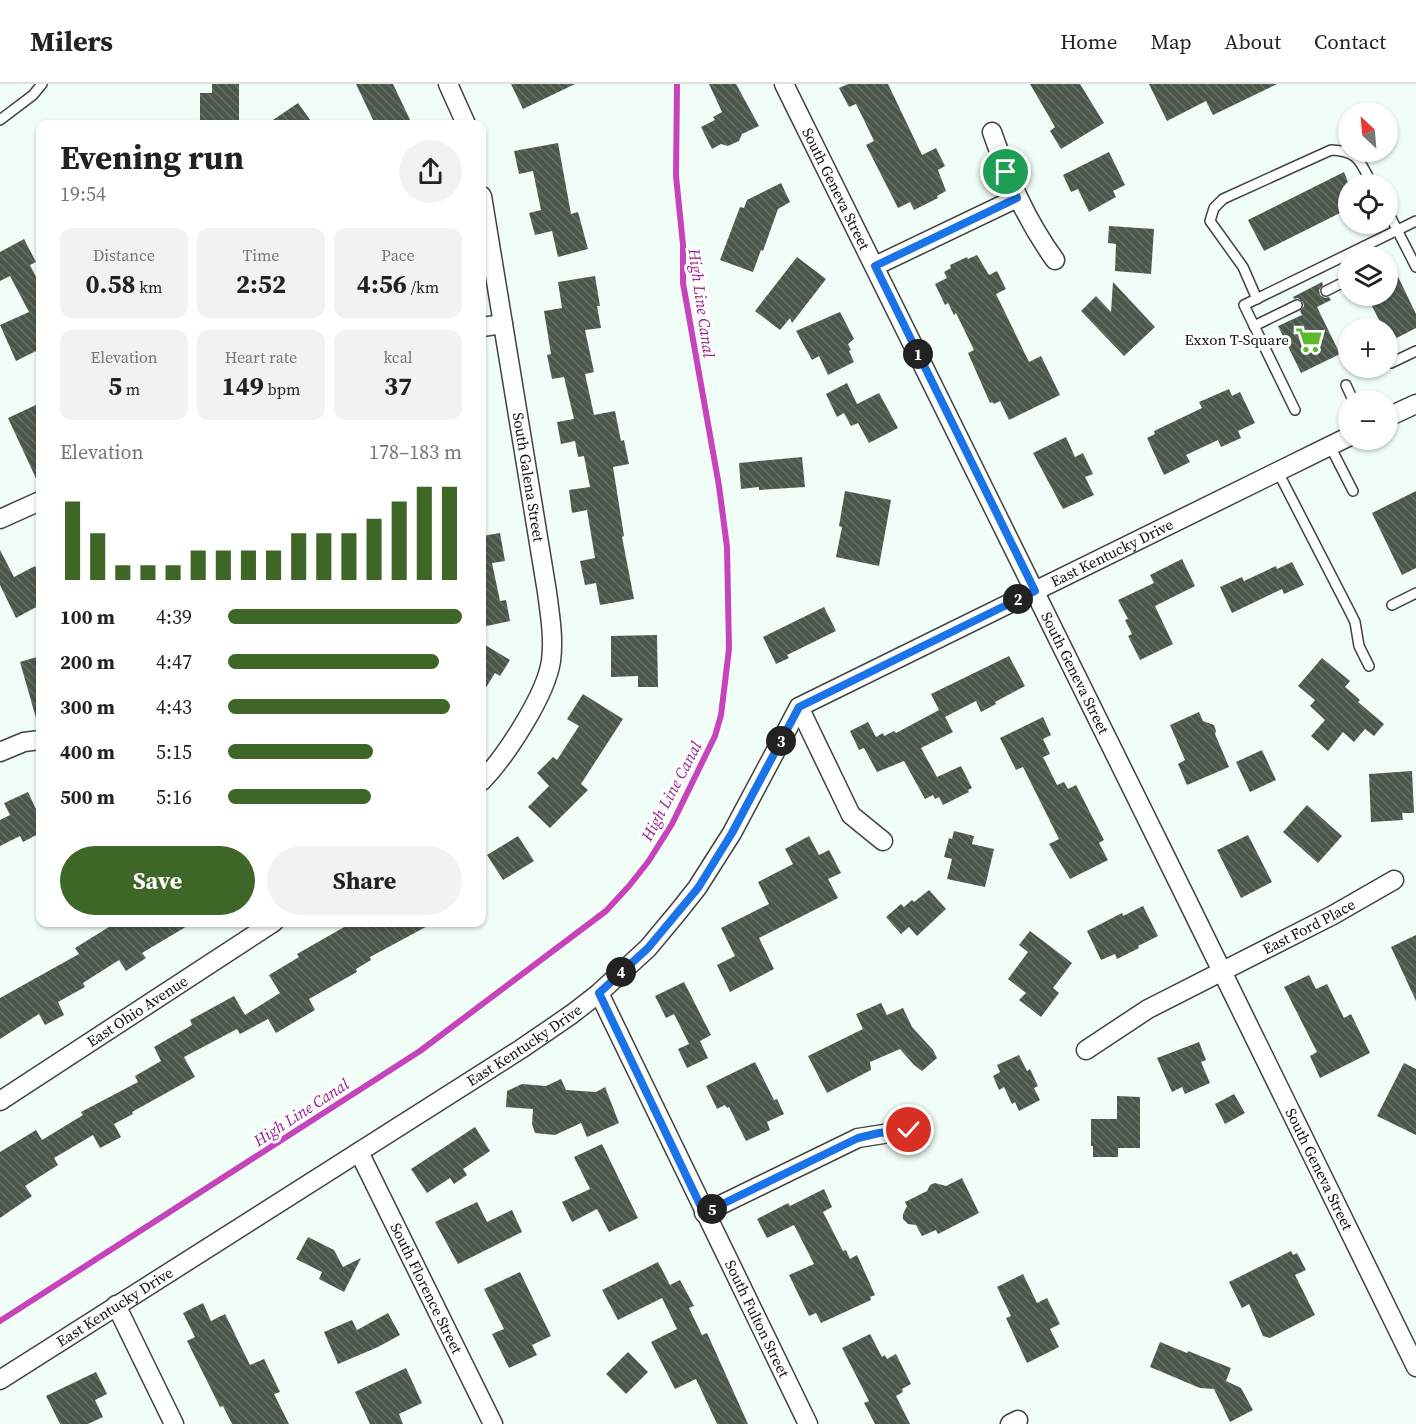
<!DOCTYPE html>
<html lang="en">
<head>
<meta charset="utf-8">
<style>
  :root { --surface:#fff; --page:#f2f2f2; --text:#222; --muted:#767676; --line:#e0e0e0; --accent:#3e6627 }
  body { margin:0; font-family:"Source Serif 4",serif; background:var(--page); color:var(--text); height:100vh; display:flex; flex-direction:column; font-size:22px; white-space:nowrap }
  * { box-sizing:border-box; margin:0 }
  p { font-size:20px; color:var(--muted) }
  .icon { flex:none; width:33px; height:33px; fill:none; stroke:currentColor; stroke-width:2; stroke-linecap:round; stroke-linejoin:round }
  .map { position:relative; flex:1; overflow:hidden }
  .details { position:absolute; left:36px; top:36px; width:450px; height:807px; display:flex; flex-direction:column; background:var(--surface); border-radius:12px; box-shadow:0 2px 4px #0004 }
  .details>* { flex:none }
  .needle { width:39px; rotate:334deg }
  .controls { position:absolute; left:1338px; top:18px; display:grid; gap:12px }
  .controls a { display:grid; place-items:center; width:60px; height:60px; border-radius:50%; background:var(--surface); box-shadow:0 2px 4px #0004; font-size:30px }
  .pin { position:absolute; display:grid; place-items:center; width:51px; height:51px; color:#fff; margin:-26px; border:3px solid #fff; border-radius:50%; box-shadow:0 2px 6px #0007 }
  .km { position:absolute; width:30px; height:30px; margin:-15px; border-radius:50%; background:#222; color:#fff; font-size:16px; line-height:30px; text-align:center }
  .round { display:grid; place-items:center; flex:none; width:63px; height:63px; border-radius:32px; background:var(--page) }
  .overview { display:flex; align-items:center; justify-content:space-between; height:102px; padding:0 24px }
  h1 { font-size:33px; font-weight:700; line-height:45px }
  .metrics { display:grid; grid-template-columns:repeat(3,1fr); gap:9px; height:102px; padding:6px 24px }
  .metrics div { display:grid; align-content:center; border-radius:12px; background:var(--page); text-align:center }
  .metrics b { font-size:26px; font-weight:700 }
  .metrics small { font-size:16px; font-weight:400 }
  .metrics p { font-size:16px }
  .chart { height:168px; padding:12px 24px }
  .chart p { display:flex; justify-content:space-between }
  .chart svg { width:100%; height:108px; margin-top:6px; stroke:var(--accent); stroke-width:6 }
  .primary-button { display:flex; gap:12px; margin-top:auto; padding:12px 24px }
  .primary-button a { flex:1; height:69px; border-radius:36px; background:var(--accent); color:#fff; font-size:24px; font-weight:700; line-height:69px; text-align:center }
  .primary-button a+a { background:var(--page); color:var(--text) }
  ul { padding:0 24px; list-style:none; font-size:20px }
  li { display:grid; grid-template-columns:96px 72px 1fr; align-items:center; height:45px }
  li i { height:15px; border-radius:8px; background:var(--accent) }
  header { display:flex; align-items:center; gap:36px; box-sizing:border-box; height:84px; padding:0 30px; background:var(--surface); border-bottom:2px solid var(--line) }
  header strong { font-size:28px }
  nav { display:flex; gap:33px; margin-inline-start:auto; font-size:21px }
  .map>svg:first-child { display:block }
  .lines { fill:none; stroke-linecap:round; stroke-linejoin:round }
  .stream { stroke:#c743bc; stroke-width:6 }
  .building { fill:url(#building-back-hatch) }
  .lane-casing { stroke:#424242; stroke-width:12 }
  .street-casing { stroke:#424242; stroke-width:21 }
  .lane { stroke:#fff; stroke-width:9 }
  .street { stroke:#fff; stroke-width:18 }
  .route-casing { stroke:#fff; stroke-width:12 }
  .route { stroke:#1a73e8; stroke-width:8 }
  .labels { text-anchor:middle; stroke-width:6; stroke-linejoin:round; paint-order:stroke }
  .street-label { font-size:15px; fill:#0f0f0f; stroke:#fff }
  .poi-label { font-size:15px; fill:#0f0f0f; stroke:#fff; text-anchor:end }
  .water-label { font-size:16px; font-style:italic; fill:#9b1d8c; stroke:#fff }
</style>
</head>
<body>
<header>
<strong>Milers</strong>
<nav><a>Home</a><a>Map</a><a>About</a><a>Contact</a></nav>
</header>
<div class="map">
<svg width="1416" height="1340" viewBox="0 0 1416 1340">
  <defs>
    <pattern id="building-back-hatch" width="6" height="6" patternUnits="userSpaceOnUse" patternTransform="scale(1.5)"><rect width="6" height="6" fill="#4c574c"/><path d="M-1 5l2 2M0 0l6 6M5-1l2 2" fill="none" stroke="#676f67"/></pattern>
  </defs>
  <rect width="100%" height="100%" fill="#f1fef8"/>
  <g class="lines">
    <polyline class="stream" points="0,1237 420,967 606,827 629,802 648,778 672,740 715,652 721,631 729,565 727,463 719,402 683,199 683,161 676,92 677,0"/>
  </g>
  <g class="building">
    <polygon points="212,0 239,0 239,37 200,37 200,9 212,9"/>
    <polygon points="356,0 393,0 412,40 375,40"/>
    <polygon points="511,0 575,0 523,25"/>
    <polygon points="709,0 736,0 759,42 742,50 739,57 728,62 721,60 712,65 701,43 715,36 713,33 722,28"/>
    <polygon points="848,0 888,0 922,71 936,64 945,82 938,86 946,107 937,112 938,114 914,126 910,118 898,124 866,61 874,57 864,36 856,20 849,23 839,4"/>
    <polygon points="1030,0 1080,0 1104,39 1061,65 1050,47 1055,43"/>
    <polygon points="1149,0 1277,0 1213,31 1206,17 1167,37"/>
    <polygon points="298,19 313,40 267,40"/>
    <polygon points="558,59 571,130 578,128 588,165 558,173 552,147 535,151 529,129 541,126 533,87 519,90 514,67"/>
    <polygon points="1109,68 1125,101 1113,107 1116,113 1089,128 1078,105 1071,108 1063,91"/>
    <polygon points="1344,88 1348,98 1348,125 1264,167 1248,136"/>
    <polygon points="781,99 790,118 778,125 763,167 761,166 753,188 720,176 740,123 744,124 747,116"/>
    <polygon points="1109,142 1154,145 1151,190 1115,187 1116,160 1108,159"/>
    <polygon points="24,155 36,178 30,181 40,201 40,265 16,277 0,241 29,228 10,192 0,197 0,168"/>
    <polygon points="977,171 989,191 997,187 1006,205 996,210 1029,278 1041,272 1060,311 1009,336 1000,317 994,320 992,318 990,319 968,269 974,266 956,229 954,231 948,219 945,221 935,200 947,194 944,188 951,184 950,181 967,173 968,175"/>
    <polygon points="1388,172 1416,230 1416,244 1389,258 1388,244 1383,244 1367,212 1388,212"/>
    <polygon points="797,173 826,195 792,239 790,234 780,246 755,227"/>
    <polygon points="595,192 600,222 597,222 601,244 585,246 594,288 585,290 594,331 615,327 621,357 624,356 629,380 613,383 624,452 622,453 634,515 600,521 596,499 585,501 580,477 595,474 587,426 572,429 569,406 590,403 584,372 578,373 575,357 561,360 557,338 574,335 564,293 552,295 547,271 551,270 544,227 562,224 558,198"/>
    <polygon points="1113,198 1155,243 1124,272 1081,227 1096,212 1111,228"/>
    <polygon points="1322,198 1323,201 1319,206 1320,211 1325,214 1329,213 1331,216 1317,223 1340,270 1301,289 1278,242 1302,231 1300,227 1304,222 1303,218 1298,214 1294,215 1293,213"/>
    <polygon points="840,228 854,255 848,260 851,266 849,267 854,278 828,291 819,272 812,276 796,247"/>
    <polygon points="847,299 857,320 879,309 898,344 869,359 858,339 851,342 844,329 837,333 826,310"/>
    <polygon points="1229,305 1232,312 1240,308 1255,339 1238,347 1241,354 1221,363 1218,356 1186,371 1190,378 1164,391 1147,354 1155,350 1154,347 1202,324 1199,318"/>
    <polygon points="40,319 40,403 8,334"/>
    <polygon points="1066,353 1075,373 1083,369 1093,390 1085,393 1094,411 1063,425 1033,369"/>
    <polygon points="802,373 805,403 759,406 759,403 741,405 739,379"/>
    <polygon points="845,407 891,416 879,482 836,473 842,443 839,442"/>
    <polygon points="1416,407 1416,484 1402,491 1372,429"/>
    <polygon points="500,449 505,477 492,479 500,517 506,516 510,537 482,543 482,452"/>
    <polygon points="0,466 14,493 35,482 40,493 40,521 16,534 0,501"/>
    <polygon points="1182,475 1195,502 1155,522 1173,560 1140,576 1128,552 1132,550 1125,536 1128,535 1118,516 1154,499 1150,491"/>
    <polygon points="1292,478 1304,501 1284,510 1282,505 1232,529 1220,503 1242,493 1244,497 1276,482 1277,485"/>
    <polygon points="824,523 836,547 787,571 789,574 776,580 763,553"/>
    <polygon points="657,551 658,603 638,603 638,592 611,593 611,552"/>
    <polygon points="482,559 510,576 500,592 495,589 482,610"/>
    <polygon points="40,572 40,633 36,634 20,578"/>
    <polygon points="1009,572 1025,602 995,618 996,620 981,628 976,617 945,633 953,648 921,664 937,693 961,682 972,704 968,706 969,708 943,721 939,713 935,715 933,711 925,715 904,677 877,688 864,664 859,666 850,647 868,638 876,653 883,649 884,652 894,647 896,649 939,626 931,610"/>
    <polygon points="1322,574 1350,597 1345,603 1360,616 1358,618 1384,640 1374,652 1365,645 1354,658 1343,648 1328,667 1311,652 1325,636 1310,622 1315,616 1298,602"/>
    <polygon points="583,610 623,635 581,700 588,706 550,744 528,723 549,702 537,689 553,673 557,676 579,642 567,635"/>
    <polygon points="1199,628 1203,637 1214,641 1216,647 1215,650 1229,683 1187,701 1178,680 1185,676 1170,641"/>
    <polygon points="1043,633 1051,651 1043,655 1050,670 1043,673 1057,701 1064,698 1068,705 1076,701 1104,756 1099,759 1108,776 1070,795 1049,760 1059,755 1023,683 1016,686 1000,654"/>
    <polygon points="1262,666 1276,696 1250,708 1236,678"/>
    <polygon points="1412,687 1414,729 1402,729 1403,736 1371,738 1369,690"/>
    <polygon points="28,708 40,734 40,749 23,758 20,752 0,762 0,736 10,731 4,719"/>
    <polygon points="1307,721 1342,752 1318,779 1283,748"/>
    <polygon points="954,747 974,752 972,760 994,765 985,803 947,795 952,775 944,773 949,754 952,755"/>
    <polygon points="1248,751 1272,798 1241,814 1217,766"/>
    <polygon points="518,752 534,777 503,796 487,771"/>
    <polygon points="809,752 819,771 829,766 841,789 828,795 838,814 759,854 774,885 730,908 717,881 735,872 721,844 769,820 758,798 793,780 785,765"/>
    <polygon points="929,806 946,825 917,852 909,843 901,850 886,833 901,820 904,823 912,816 914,818"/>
    <polygon points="1143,822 1158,852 1138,862 1139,864 1117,875 1115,870 1101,876 1087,847 1122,829 1123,832"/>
    <polygon points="117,838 194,838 142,869 146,874 126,887 119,876 83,899 85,903 58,918 64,931 45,941 39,930 0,955 0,914 79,870 75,864"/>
    <polygon points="353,838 435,838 370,873 371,876 356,885 357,888 309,915 315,926 276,949 268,935 240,950 237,945 184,973 195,993 132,1028 133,1030 114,1040 121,1053 100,1064 93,1051 54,1074 58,1081 25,1102 32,1112 0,1134 0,1068 36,1046 42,1056 83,1031 81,1028 138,998 135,992 161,977 154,963 192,941 190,936 234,912 245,931 280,909 269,891 299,873 297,870"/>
    <polygon points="1030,847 1072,879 1053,904 1059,909 1041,933 1019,916 1026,909 1008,895 1028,868 1019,861"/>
    <polygon points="1416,851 1416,917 1391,863"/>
    <polygon points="1309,891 1316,905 1327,900 1344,934 1351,930 1370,969 1320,994 1310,972 1317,968 1284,903"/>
    <polygon points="684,898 711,951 700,957 708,974 687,984 678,965 689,960 674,930 666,934 655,912"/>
    <polygon points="881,919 887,931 903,924 912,943 933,966 937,974 922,987 914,981 900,965 870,978 871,986 827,1009 808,972 863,945 856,930"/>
    <polygon points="1199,958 1206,976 1201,978 1210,999 1185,1010 1182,1003 1172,1008 1157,974"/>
    <polygon points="1019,971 1027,987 1030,985 1038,1002 1034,1004 1040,1016 1019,1027 1015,1018 1012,1020 1004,1003 999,1006 993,992 1000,988 997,981"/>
    <polygon points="755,978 774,1016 777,1015 784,1030 767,1038 770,1046 746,1057 729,1023 727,1024 725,1021 717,1025 706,1002"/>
    <polygon points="1404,979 1416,985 1416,1051 1377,1032"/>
    <polygon points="561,995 566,1006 596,1008 605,1003 619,1039 587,1053 581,1039 555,1051 535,1049 532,1040 533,1025 506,1023 507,1007 522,1000 546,1002"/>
    <polygon points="1234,1010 1245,1029 1225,1040 1215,1020"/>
    <polygon points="1117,1012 1140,1013 1140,1064 1118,1064 1118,1073 1093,1073 1093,1062 1091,1062 1091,1035 1117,1035"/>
    <polygon points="475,1043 490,1067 463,1085 467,1091 454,1100 450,1094 427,1109 411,1085"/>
    <polygon points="602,1060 638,1134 609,1148 597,1125 572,1138 562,1118 590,1105 574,1073"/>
    <polygon points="962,1094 979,1129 938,1150 936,1146 922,1152 916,1141 908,1140 903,1135 903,1130 907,1122 905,1118 927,1107 930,1101 935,1099 946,1102"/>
    <polygon points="824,1105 832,1123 823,1128 843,1167 846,1166 850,1175 857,1171 875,1211 870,1213 871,1216 821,1239 816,1229 809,1232 789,1191 814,1180 794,1141 767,1154 757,1135 788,1119 790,1122"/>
    <polygon points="477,1118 487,1138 512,1126 522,1148 458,1180 435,1138"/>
    <polygon points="308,1153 334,1166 343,1183 361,1174 344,1208 319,1195 322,1188 296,1175"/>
    <polygon points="1291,1167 1293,1171 1297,1169 1306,1186 1295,1191 1315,1231 1270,1254 1263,1252 1249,1220 1242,1224 1229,1198"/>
    <polygon points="658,1178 670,1201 680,1196 694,1222 689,1224 702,1251 707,1249 748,1340 717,1340 696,1295 675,1305 651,1258 677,1245 662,1214 618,1236 602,1206"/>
    <polygon points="520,1188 551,1252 532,1261 537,1271 509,1284 492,1250 504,1245 484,1205"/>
    <polygon points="1023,1190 1037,1219 1047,1214 1060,1240 1050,1245 1059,1263 1027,1279 1006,1234 1011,1232 997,1203"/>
    <polygon points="203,1219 211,1237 225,1230 250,1281 264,1275 280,1308 274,1310 289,1340 232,1340 223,1322 220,1323 187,1257 195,1253 183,1229"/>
    <polygon points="388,1229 400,1251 378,1263 338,1280 324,1248 352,1236 357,1246"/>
    <polygon points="870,1250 882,1273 885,1271 887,1275 896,1270 911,1300 902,1305 903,1308 896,1312 910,1340 875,1340 864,1319 869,1317 842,1264"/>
    <polygon points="1160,1258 1187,1269 1188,1267 1231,1284 1226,1297 1241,1304 1253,1326 1230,1338 1214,1305 1200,1304 1150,1283"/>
    <polygon points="628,1268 648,1288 626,1310 606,1290"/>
    <polygon points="406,1284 422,1319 399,1330 403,1340 370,1340 355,1308"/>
    <polygon points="96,1288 107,1310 95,1316 103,1333 88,1340 60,1340 46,1312"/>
  </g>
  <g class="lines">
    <defs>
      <g id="lane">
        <polyline points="0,36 33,11 42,0"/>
        <polyline points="1388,128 1416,183"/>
        <polyline points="1326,207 1348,196"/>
        <path d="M 1257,215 L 1243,183 L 1210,137 L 1214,124 L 1223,115 L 1331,66 C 1359,67 1360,78 1372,100"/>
        <polyline points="1254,242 1297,221"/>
        <polyline points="1391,279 1416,267"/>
        <polyline points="1346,301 1353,316"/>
        <polyline points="1295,326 1244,221 1416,137"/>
        <polyline points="1330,362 1353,407"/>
        <polyline points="1278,388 1348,524 1355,538 1359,562 1369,582"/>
        <polyline points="1392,521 1416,509"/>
      </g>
      <g id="street">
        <polyline points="448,0 466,40"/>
        <path id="s1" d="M 784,0 L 1188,818 L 1416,1283"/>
        <path d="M 992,48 C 1008,94 1026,136 1055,176"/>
        <path id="s2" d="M 482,112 L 547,508 C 550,531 554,554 551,577 C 546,611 506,672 482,697"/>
        <polyline points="875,182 1017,114"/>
        <polyline points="482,243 503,240"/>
        <polyline points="1388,333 1416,320"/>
        <polyline points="0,435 40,417"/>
        <polyline points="799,623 851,731 883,757"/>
        <polyline points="0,668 24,658 40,656"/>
        <path id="s3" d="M 599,909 L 808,1340"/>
        <path id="s4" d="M 1086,966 L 1148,925 L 1333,831 L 1394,796"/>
        <path id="s5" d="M 0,1017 L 274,838"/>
        <path id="s6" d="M 359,1068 L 493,1340"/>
        <polyline points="704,1129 858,1054 909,1046"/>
        <polyline points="116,1221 174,1340"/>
        <path id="s7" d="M 0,1296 L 521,965 L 572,930 L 599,909 L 648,864 L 678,828 L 697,804 L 732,749 L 799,623 L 1348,353"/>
        <polyline points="1010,1340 1018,1336"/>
      </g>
    </defs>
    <use href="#lane" class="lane-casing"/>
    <use href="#street" class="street-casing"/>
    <use href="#lane" class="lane"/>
    <use href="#street" class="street"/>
  </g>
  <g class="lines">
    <defs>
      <polyline id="route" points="909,1046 879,1049 858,1054 704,1129 599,909 648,864 698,804 732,749 799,623 1035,507 875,182 1017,114 1006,88"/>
    </defs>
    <use href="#route" class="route-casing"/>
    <use href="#route" class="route"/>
  </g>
  <defs>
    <symbol id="supermarket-bare" viewBox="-9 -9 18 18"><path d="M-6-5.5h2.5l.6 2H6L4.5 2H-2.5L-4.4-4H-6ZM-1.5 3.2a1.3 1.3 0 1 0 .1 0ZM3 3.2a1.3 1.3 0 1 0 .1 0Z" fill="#60b92d" stroke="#fff" stroke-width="2.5" paint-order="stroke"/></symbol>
  </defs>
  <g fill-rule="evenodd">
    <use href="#supermarket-bare" x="1290" y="237" width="38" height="38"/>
  </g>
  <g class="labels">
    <g class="street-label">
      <text dy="5" stroke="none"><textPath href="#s1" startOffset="117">South Geneva Street</textPath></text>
      <text dy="5" stroke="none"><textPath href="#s2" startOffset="285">South Galena Street</textPath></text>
      <text dy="5" stroke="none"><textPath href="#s7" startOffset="1414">East Kentucky Drive</textPath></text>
      <text dy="5" stroke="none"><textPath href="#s1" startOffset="657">South Geneva Street</textPath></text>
      <text dy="5" stroke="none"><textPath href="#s4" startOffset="255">East Ford Place</textPath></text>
      <text dy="5" stroke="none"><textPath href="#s5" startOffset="164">East Ohio Avenue</textPath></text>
      <text dy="5" stroke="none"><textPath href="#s7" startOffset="622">East Kentucky Drive</textPath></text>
      <text dy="5" stroke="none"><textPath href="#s1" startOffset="1210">South Geneva Street</textPath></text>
      <text dy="5" stroke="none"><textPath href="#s6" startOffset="152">South Florence Street</textPath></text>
      <text dy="5" stroke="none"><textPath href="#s7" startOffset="136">East Kentucky Drive</textPath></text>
      <text dy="5" stroke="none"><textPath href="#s3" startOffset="362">South Fulton Street</textPath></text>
    </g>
    <g class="poi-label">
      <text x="1289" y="261">Exxon T-Square</text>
    </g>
    <g class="water-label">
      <text transform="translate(702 219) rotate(82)" y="6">High Line Canal</text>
      <text transform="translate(671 707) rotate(-62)" y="6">High Line Canal</text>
      <text transform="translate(301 1028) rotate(-33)" y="6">High Line Canal</text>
    </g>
  </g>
</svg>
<div class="controls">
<a><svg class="needle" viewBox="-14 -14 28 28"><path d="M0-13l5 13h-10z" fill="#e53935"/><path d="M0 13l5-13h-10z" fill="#767676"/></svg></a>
<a><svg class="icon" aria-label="locate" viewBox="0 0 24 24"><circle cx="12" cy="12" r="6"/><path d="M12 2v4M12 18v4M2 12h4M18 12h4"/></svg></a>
<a><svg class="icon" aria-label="layers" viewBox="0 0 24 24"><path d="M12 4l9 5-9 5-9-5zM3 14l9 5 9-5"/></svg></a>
<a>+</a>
<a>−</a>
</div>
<div class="pin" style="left:1006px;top:88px;background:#1e9e55"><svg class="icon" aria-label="arrive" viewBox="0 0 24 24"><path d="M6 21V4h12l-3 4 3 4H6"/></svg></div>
<div class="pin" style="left:909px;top:1046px;background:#d93025"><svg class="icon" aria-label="check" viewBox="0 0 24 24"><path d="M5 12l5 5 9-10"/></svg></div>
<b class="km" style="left:918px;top:270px">1</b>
<b class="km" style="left:1018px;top:515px">2</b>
<b class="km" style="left:781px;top:657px">3</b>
<b class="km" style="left:621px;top:888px">4</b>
<b class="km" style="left:712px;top:1125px">5</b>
<section class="details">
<div class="overview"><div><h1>Evening run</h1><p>19:54</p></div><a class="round"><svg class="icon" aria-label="share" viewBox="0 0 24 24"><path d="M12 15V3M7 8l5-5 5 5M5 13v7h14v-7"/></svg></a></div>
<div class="metrics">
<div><p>Distance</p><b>0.58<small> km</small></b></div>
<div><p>Time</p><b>2:52</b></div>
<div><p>Pace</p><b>4:56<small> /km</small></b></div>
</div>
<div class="metrics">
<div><p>Elevation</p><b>5<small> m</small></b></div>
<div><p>Heart rate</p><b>149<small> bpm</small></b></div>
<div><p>kcal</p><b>37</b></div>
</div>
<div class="chart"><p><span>Elevation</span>178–183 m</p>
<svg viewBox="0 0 160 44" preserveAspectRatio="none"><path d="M5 44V12M15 44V25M25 44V38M35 44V38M45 44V38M55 44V32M65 44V32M75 44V32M85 44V32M95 44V25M105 44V25M115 44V25M125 44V19M135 44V12M145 44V6M155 44V6"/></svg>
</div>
<ul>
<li><b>100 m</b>4:39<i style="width:100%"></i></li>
<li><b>200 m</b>4:47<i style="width:90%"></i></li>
<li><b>300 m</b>4:43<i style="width:95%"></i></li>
<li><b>400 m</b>5:15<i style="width:62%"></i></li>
<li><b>500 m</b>5:16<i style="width:61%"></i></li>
</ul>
<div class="primary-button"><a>Save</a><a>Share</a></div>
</section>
</div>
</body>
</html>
